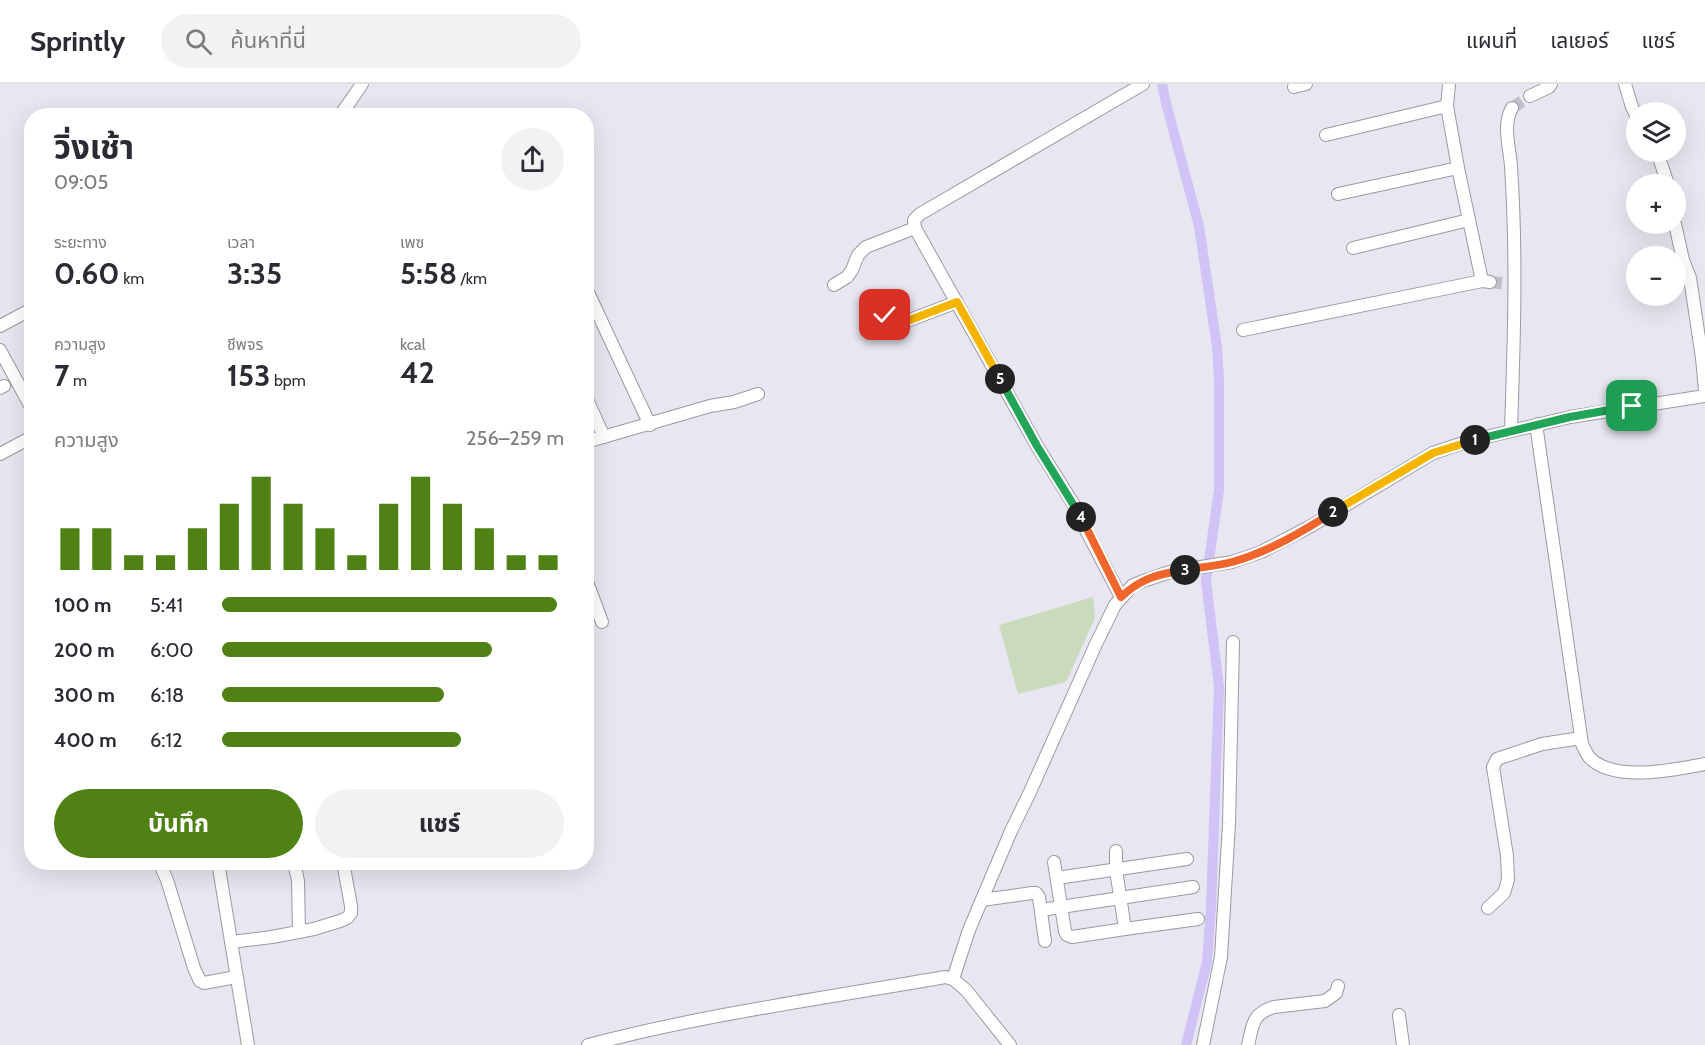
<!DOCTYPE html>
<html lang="th">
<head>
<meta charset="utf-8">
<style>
  :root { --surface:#fff; --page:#f2f2f3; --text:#2b2b33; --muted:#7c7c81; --line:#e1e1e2; --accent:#4f8114 }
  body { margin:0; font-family:Cabin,"Noto Sans Thai",sans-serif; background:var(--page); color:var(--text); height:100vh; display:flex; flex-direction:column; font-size:22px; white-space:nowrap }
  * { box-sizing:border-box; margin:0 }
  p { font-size:20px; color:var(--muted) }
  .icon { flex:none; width:33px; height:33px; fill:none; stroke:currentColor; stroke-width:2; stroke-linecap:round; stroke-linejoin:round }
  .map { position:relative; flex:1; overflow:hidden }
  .drawer { position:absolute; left:24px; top:24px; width:570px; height:762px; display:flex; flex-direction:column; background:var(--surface); border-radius:24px; box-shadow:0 6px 24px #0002 }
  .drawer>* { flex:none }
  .fabs { position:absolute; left:1626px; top:18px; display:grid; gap:12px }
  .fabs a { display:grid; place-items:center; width:60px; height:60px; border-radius:50%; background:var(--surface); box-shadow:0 6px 24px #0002; font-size:30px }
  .pin { position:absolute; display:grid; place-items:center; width:51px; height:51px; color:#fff; margin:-26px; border-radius:12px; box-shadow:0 3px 9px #0006 }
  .km { position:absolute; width:30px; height:30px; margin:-15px; border-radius:50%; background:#222; color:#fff; font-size:16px; line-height:30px; text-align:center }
  .round { display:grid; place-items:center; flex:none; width:63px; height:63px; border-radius:32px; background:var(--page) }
  .headline { display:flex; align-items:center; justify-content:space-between; height:102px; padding:0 30px }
  h1 { font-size:33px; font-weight:700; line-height:45px }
  .stats { display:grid; grid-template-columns:repeat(3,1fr); gap:9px; height:102px; padding:6px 30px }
  .stats div { display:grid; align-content:center }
  .stats b { font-size:30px; font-weight:700 }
  .stats small { font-size:16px; font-weight:400 }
  .stats p { font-size:16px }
  .chart { height:168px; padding:12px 30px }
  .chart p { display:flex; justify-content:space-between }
  .chart svg { width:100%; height:108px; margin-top:6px; stroke:var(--accent); stroke-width:6 }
  .primary-button { display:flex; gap:12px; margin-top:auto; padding:12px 30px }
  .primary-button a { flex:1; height:69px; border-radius:36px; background:var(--accent); color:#fff; font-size:24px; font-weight:700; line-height:69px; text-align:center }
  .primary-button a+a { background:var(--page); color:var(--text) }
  ul { padding:0 30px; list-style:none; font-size:20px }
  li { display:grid; grid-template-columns:96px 72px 1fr; align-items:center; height:45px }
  li i { height:15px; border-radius:8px; background:var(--accent) }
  header { display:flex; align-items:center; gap:36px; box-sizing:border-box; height:84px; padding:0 30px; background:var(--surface); border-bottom:2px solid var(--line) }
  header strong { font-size:28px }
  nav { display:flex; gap:33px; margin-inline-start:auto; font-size:21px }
  .search { width:420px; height:54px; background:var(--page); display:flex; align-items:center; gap:15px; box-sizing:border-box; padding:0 21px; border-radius:33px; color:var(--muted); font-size:22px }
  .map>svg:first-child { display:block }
  .green { fill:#c9dbbc }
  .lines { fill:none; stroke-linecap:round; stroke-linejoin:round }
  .canal { stroke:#d0c3f6; stroke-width:10 }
  .minor-tunnel { stroke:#c0bec7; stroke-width:12; stroke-dasharray:12 6; stroke-linecap:butt }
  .minor-casing { stroke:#9b99a2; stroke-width:14 }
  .minor { stroke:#fff; stroke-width:12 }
  .split-1-casing { stroke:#fff; stroke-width:12 }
  .split-2-casing { stroke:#fff; stroke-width:12 }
  .split-3-casing { stroke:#fff; stroke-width:12 }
  .split-4-casing { stroke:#fff; stroke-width:12 }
  .split-5-casing { stroke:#fff; stroke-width:12 }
  .split-6-casing { stroke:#fff; stroke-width:12 }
  .split-1 { stroke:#22a559; stroke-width:8 }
  .split-2 { stroke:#f5b400; stroke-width:8 }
  .split-3 { stroke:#f0652b; stroke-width:8 }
  .split-4 { stroke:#f0652b; stroke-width:8 }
  .split-5 { stroke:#22a559; stroke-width:8 }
  .split-6 { stroke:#f5b400; stroke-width:8 }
</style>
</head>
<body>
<header>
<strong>Sprintly</strong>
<div class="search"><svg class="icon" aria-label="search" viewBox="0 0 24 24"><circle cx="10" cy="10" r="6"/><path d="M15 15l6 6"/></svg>ค้นหาที่นี่</div>
<nav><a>แผนที่</a><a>เลเยอร์</a><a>แชร์</a></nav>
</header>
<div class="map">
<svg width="1705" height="961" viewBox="0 0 1705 961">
  <rect width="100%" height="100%" fill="#e8e6f0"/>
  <polygon class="green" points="1093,513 1095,534 1066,598 1018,610 999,541"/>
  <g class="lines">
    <polyline class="canal" points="1162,0 1166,19 1199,142 1217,263 1219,296 1219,406 1206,497 1219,603 1211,823 1207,878 1186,961"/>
    <g class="minor-tunnel">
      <polyline points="1512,24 1530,12"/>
      <polyline points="1490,198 1508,200"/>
    </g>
    <defs>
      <g id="minor">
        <polyline points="1449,0 1447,22 1458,84 1482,197"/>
        <polyline points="1625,0 1632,23 1636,31"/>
        <polyline points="1294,3 1306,0"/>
        <polyline points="1530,12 1549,3 1551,0"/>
        <polyline points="340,32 362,0"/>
        <polyline points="1326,51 1447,22"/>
        <polyline points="1657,68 1668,100"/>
        <polyline points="1338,110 1458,84"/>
        <polyline points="1675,140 1683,176 1690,194 1702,274 1705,306"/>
        <polyline points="1353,164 1469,136"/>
        <polyline points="834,201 847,193 852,186 858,171 866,163 915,144"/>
        <polyline points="586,204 650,341"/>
        <polyline points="885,231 895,238 902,239 957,218"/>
        <polyline points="0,242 32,225"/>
        <polyline points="1243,246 1482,197 1490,198"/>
        <polyline points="0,266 32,325"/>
        <polyline points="0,304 4,302"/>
        <polyline points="586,313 604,353"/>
        <path d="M 1538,340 L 1537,347 L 1582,660 C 1584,664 1586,669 1589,673 C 1613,699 1674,686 1705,680"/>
        <path d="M 1511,346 C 1514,258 1517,171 1511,83 C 1510,64 1502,41 1512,24"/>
        <polyline points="586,358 710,322 734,318 758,310"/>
        <polyline points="0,370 32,353"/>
        <polyline points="586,495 602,538"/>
        <polyline points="1121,513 1086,446 1079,429 1037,362 915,144 914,136 920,130 1143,0"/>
        <polyline points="159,778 167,796 194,884 200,897 204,899 236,893"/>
        <polyline points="218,778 248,961"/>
        <polyline points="294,778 298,797 299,848"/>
        <polyline points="1054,778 1065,847 1067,851 1072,853 1125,845 1116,786 1116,767"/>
        <polyline points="1057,794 1187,775"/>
        <polyline points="982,816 1032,809 1036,809 1039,813 1045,857"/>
        <polyline points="1488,824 1504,809 1508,796 1507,772 1493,683 1497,675 1542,660 1581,654"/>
        <polyline points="1041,826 1193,803"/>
        <polyline points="1125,845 1198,835"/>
        <polyline points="231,858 272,853 314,845 340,837 347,834 351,829 351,822 343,778"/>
        <polyline points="953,895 969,846 1011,747 1030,708 1096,560 1115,521 1133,501 1146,496 1170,488 1232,478 1261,468 1311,442 1433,369 1469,357 1570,333 1705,312"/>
        <polyline points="1399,931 1403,961"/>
        <path d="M 588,961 C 706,930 826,914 945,893 L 953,895 L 966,906 L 1010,961"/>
        <polyline points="1203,961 1221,873 1229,740 1233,558"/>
        <path d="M 1248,961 C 1253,942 1251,930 1274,923 L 1325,917 L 1336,909 L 1338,902"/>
      </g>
    </defs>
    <use href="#minor" class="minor-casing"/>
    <use href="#minor" class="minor"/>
  </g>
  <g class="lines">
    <defs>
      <polyline id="split-1" points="1475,356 1570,333 1632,322"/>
      <polyline id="split-2" points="1333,428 1433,369 1475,356"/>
      <path id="split-3" d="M 1185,486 C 1201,483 1217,482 1232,478 C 1268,468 1302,448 1333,428"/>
      <path id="split-4" d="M 1081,433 L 1121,513 C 1141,494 1159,490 1185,486"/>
      <polyline id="split-5" points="1000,295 1037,362 1081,433"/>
      <polyline id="split-6" points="885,231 895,238 902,239 957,218 1000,295"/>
    </defs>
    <use href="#split-1" class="split-1-casing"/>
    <use href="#split-2" class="split-2-casing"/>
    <use href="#split-3" class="split-3-casing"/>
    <use href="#split-4" class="split-4-casing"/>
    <use href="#split-5" class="split-5-casing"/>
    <use href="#split-6" class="split-6-casing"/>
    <use href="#split-1" class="split-1"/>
    <use href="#split-2" class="split-2"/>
    <use href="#split-3" class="split-3"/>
    <use href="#split-4" class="split-4"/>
    <use href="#split-5" class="split-5"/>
    <use href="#split-6" class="split-6"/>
  </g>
</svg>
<div class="fabs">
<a><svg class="icon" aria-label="layers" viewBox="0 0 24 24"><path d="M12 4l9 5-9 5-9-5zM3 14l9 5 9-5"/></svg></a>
<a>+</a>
<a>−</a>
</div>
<div class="pin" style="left:1632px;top:322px;background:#1e9e55"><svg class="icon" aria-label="arrive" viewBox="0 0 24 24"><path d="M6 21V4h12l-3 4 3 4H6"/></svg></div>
<div class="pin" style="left:885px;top:231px;background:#d93025"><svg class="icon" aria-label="check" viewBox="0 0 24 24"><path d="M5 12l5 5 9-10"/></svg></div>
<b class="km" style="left:1475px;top:356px">1</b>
<b class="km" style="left:1333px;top:428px">2</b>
<b class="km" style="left:1185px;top:486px">3</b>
<b class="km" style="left:1081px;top:433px">4</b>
<b class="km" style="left:1000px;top:295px">5</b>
<section class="drawer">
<div class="headline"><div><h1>วิ่งเช้า</h1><p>09:05</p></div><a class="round"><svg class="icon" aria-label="share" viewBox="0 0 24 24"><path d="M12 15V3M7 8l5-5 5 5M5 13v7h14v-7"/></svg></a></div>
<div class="stats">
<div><p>ระยะทาง</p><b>0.60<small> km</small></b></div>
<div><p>เวลา</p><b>3:35</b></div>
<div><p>เพซ</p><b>5:58<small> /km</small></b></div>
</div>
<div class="stats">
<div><p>ความสูง</p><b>7<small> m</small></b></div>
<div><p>ชีพจร</p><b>153<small> bpm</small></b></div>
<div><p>kcal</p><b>42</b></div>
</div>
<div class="chart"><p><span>ความสูง</span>256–259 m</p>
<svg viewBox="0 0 160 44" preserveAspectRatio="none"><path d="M5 44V27M15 44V27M25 44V38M35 44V38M45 44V27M55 44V17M65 44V6M75 44V17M85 44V27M95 44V38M105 44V17M115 44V6M125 44V17M135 44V27M145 44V38M155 44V38"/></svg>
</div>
<ul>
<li><b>100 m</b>5:41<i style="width:98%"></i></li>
<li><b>200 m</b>6:00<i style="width:79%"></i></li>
<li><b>300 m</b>6:18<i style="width:65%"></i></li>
<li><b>400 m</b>6:12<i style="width:70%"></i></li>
</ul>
<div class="primary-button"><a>บันทึก</a><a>แชร์</a></div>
</section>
</div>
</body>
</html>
